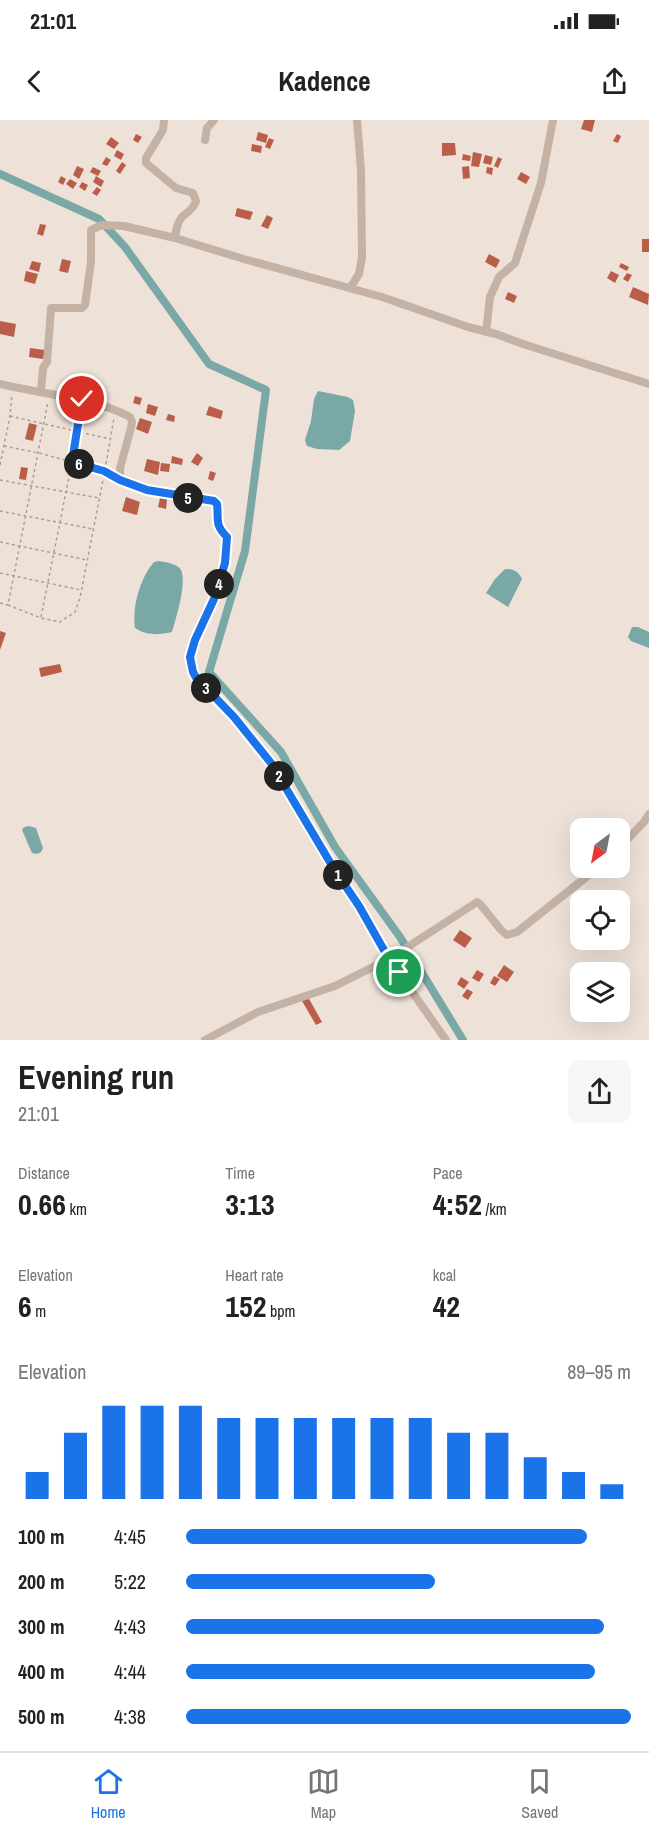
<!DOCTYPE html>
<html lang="en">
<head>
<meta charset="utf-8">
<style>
  :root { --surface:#fff; --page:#f6f6f6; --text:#222; --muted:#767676; --line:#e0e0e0; --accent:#1a73e8 }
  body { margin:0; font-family:"Archivo Narrow",sans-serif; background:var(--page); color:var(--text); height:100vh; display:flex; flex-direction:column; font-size:22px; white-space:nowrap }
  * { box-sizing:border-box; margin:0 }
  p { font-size:20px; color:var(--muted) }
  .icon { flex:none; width:33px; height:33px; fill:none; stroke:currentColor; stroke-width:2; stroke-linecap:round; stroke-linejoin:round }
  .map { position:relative; height:920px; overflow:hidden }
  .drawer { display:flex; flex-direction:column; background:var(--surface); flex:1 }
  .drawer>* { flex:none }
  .needle { width:39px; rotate:212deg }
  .tools { position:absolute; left:570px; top:698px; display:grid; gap:12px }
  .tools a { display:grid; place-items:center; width:60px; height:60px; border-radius:12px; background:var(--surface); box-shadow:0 6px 24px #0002; font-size:30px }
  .pin { position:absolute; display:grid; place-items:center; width:51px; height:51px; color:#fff; margin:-26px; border:3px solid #fff; border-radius:50%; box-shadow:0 2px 6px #0007 }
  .km { position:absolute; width:30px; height:30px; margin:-15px; border-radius:50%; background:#222; color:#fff; font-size:16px; line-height:30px; text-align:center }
  .round { display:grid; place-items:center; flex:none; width:63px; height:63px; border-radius:12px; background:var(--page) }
  .overview { display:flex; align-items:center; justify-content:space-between; height:102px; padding:0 18px }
  h1 { font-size:33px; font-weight:700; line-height:45px }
  .metrics { display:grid; grid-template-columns:repeat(3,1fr); gap:9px; height:102px; padding:6px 18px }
  .metrics div { display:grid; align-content:center }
  .metrics b { font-size:30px; font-weight:700 }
  .metrics small { font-size:16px; font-weight:400 }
  .metrics p { font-size:16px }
  .chart { height:168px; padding:12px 18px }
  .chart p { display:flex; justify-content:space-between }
  .chart svg { width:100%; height:108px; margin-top:6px; stroke:var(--accent); stroke-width:6 }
  ul { padding:0 18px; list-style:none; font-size:20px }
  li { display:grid; grid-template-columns:96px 72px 1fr; align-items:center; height:45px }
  li i { height:15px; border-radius:8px; background:var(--accent) }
  .status { display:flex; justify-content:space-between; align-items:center; height:42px; padding:0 30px; background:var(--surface); direction:ltr }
  .status svg { height:16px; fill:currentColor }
  header { display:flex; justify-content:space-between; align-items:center; height:78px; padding:0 18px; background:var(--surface); font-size:27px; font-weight:700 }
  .dock { display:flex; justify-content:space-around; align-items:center; height:84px; border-top:2px solid var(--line); background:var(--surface); font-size:16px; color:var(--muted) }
  .dock a { display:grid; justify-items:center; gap:3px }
  .dock .current { color:var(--accent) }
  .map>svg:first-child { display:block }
  .water { fill:#7aa8a7 }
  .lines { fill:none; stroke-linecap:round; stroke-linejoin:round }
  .canal { stroke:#7aa8a7; stroke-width:8 }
  .building { fill:#ba5e4a }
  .path { stroke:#b09c90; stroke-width:1.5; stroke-dasharray:3 3; stroke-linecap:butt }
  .street { stroke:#c4b2a5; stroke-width:8 }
  .route-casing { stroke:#fff; stroke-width:12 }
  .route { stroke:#1a73e8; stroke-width:8 }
</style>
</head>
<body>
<div class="status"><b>21:01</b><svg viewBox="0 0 49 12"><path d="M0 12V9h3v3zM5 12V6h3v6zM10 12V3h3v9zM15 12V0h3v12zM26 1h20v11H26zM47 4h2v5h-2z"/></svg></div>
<header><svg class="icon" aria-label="back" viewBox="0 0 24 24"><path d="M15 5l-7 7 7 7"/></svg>Kadence<svg class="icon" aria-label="share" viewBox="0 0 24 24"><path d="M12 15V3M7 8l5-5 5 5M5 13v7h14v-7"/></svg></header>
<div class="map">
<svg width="649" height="920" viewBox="0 0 649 920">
  <rect width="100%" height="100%" fill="#eee2d8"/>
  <g class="water">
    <polygon points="318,271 348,277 353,280 355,291 350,321 339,330 317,329 307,326 305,320 311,301 314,279"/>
    <path d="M 159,441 C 166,442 178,444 181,450 C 187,464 176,498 172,512 C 157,515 148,516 135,508 C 132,487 140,458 154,442 Z"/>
    <path d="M 505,449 C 513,449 518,451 522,459 L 508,487 L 486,473 L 495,459 Z"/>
    <polygon points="632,507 638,507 649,512 649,528 631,521 628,517"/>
    <polygon points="29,706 36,708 43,728 41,732 37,734 32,733 22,710 24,707"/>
  </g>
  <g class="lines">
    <polyline class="canal" points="0,54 99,99 125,127 209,244 266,270 245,431 209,552 281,632 335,727 400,817 463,920"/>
  </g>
  <g class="building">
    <polygon points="584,0 595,0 592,12 581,9"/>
    <polygon points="258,12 268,15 266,23 256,20"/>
    <polygon points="136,14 142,17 138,23 133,20"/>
    <polygon points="617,14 621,16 618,23 613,21"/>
    <polygon points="111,17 119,23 114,29 106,24"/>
    <polygon points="269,18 274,20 270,29 265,27"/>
    <polygon points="442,23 455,23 456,35 442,36"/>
    <polygon points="252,24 262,26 261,33 251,31"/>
    <polygon points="117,30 124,34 121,40 114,36"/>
    <polygon points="473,32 482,34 479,47 471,46"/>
    <polygon points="463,34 471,36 470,41 462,40"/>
    <polygon points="485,35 493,37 491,45 483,43"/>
    <polygon points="106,37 111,40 107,46 102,44"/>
    <polygon points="498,37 502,39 498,48 494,46"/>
    <polygon points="122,42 126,45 120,54 116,51"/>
    <polygon points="77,46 84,49 79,59 73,55"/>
    <polygon points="469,46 470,58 463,59 462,47"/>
    <polygon points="93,47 101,51 98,56 90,52"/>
    <polygon points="487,47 493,48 492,55 486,53"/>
    <polygon points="521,52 530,57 526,64 517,59"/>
    <polygon points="61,56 66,59 63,65 58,62"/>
    <polygon points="96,56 104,61 101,67 93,62"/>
    <polygon points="70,59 77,63 73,69 66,64"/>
    <polygon points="82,62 88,65 85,71 79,67"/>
    <polygon points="97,67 101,70 97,76 92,73"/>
    <polygon points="237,88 253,92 250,100 235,96"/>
    <polygon points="267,95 273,98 268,109 261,106"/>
    <polygon points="40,104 46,105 43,116 37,114"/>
    <rect x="642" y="119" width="7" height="13"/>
    <polygon points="489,134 500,140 496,148 485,142"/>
    <polygon points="62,139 71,141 68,153 59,151"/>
    <polygon points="32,141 41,143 39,152 29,149"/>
    <polygon points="621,143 629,147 627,151 619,147"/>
    <polygon points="26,151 38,154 35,164 24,161"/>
    <polygon points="611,151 619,155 615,163 607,158"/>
    <polygon points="627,153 632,155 628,162 623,159"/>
    <polygon points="633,167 649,174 648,185 629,177"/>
    <polygon points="508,172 517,176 514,183 505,179"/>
    <polygon points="0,201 16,204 14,217 0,214"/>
    <polygon points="30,228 45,230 43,239 29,237"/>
    <polygon points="135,276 142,278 140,285 133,283"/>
    <polygon points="148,284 158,287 155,296 146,293"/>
    <polygon points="86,285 97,287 96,297 84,295"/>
    <polygon points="209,286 223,291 221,299 206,295"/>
    <polygon points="168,294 175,296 174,302 166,300"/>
    <polygon points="140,298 152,302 148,314 136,309"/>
    <polygon points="29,303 37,305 33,321 25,319"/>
    <polygon points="197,333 203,338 198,346 191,342"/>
    <polygon points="172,336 183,339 182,345 171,343"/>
    <polygon points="147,339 160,342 158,355 144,351"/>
    <polygon points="161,343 170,344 169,352 160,351"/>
    <polygon points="21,347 28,348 26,360 19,359"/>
    <polygon points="210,351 216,353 213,361 208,359"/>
    <polygon points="126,377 140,382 137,395 122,391"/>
    <polygon points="178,377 193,380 192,386 177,383"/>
    <polygon points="160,378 167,379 166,389 158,387"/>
    <polygon points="0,511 6,513 0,530"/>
    <polygon points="60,544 62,552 41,557 39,548"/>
    <polygon points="460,810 472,818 465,828 453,820"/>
    <polygon points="504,845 514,852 507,862 497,856"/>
    <polygon points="477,850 484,854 479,862 472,858"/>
    <polygon points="494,856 500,859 495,866 490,863"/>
    <polygon points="461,857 469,862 464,869 457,864"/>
    <polygon points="578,866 580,868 580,879 573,874"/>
    <polygon points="467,869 473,872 468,880 462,876"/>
    <polygon points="308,877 322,902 316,905 302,881"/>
  </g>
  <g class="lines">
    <g class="path">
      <polyline points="10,296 110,319"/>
      <polyline points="4,326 39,333 98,349"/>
      <polyline points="106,344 114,298"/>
      <polyline points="0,345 10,296 12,274"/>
      <polyline points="0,360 99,378"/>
      <polyline points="0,391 93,409"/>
      <polyline points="0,422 87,440"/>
      <polyline points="0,453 81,470"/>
      <polyline points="0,483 8,485 48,282"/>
      <polyline points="8,485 41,498 60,502 75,492 80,478 103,360"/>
      <polyline points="41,497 72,342 80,289"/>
    </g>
    <g class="street">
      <path d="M 164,0 L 163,10 L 146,38 L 146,43 L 176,68 L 193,73 L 196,81 C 193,90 188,91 182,97 C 177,103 176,110 175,118"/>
      <polyline points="205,20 207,8 214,0"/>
      <polyline points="350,168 359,154 362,137 361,51 357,0"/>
      <polyline points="486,212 490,177 499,157 515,143 541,63 553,0"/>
      <path d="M 0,264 C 44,275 89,276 130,297 L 132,302 L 131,308 L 120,348 L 120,360"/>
      <polyline points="41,271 43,248 47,242 51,188 82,188 85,185 91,142 91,110 102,105 124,106 175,118 244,139 382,177 468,207 496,214 526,225 649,264"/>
      <path d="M 104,351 C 140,371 175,376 214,382 L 217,384 C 219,400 214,404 227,417 L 225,443 L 214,479 L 195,520 L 190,537 L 193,552 L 198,561 L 208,570 L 234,597 L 271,643 L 334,749 L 359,786 L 389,839 L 446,920"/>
      <polyline points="620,727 644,702 649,694"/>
      <polyline points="205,920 258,892 335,866 389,839 477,782 480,784 501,810 507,815 517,812 599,747"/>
    </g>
  </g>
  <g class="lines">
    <defs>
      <path id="route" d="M 82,279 L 72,342 L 104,351 L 120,360 L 147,370 L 214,381 L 217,384 C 219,400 214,404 227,417 L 225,443 L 214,479 L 195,520 L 190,537 L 193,552 L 198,561 L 208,570 L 234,597 L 271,643 L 334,749 L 359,786 L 389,839 L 399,852"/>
    </defs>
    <use href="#route" class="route-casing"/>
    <use href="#route" class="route"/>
  </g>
</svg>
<div class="tools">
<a><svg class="needle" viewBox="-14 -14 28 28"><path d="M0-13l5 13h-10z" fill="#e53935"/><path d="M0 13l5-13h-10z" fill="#767676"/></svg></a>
<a><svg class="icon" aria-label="locate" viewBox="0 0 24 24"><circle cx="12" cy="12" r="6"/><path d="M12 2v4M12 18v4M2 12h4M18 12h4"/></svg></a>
<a><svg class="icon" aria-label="layers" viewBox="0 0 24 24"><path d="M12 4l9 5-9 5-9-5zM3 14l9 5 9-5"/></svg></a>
</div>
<div class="pin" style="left:399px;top:852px;background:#1e9e55"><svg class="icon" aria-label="arrive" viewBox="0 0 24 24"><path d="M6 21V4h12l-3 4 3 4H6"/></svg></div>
<div class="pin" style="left:82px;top:279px;background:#d93025"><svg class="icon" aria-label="check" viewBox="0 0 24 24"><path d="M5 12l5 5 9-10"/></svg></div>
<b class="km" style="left:338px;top:755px">1</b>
<b class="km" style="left:279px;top:656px">2</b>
<b class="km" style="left:206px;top:568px">3</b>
<b class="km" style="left:219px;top:464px">4</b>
<b class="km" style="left:188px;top:378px">5</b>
<b class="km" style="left:79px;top:344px">6</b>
</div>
<section class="drawer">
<div class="overview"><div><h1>Evening run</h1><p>21:01</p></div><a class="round"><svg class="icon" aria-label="share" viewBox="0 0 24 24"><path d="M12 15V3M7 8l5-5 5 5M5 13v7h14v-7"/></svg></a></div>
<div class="metrics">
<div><p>Distance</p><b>0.66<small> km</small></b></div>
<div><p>Time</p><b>3:13</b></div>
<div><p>Pace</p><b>4:52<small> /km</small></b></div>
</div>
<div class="metrics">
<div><p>Elevation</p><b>6<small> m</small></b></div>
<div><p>Heart rate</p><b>152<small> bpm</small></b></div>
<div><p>kcal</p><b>42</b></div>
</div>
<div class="chart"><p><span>Elevation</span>89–95 m</p>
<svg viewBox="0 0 160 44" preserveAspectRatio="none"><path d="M5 44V33M15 44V17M25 44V6M35 44V6M45 44V6M55 44V11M65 44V11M75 44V11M85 44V11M95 44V11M105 44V11M115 44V17M125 44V17M135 44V27M145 44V33M155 44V38"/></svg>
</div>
<ul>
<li><b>100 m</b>4:45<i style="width:90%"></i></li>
<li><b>200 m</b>5:22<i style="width:56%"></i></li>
<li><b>300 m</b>4:43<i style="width:94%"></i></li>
<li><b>400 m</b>4:44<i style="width:92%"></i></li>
<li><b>500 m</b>4:38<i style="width:100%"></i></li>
</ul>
</section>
<nav class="dock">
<a class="current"><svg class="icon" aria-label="home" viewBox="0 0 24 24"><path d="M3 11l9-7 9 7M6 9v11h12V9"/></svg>Home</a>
<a><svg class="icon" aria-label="map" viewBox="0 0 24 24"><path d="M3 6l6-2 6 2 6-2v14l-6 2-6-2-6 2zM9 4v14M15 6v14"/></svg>Map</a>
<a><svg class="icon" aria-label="saved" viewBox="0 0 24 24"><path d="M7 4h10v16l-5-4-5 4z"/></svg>Saved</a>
</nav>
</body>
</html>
